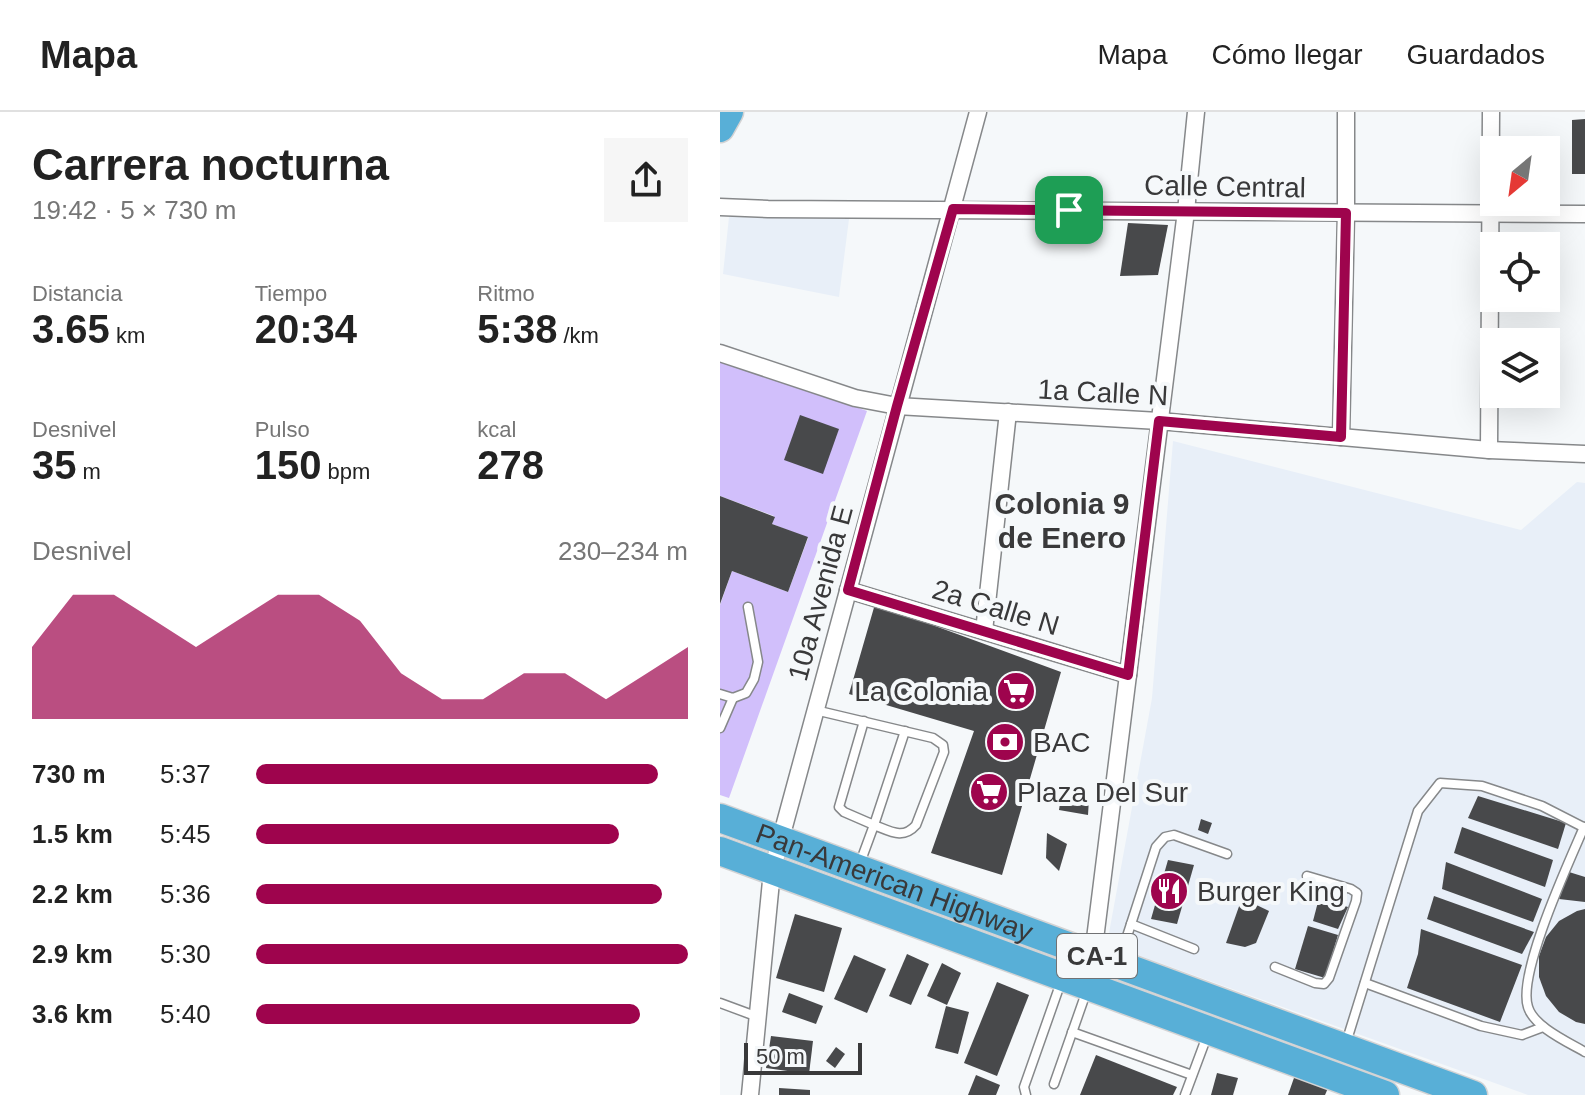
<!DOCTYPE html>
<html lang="es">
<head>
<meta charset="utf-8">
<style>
  :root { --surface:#fff; --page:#f6f6f6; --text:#222; --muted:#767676; --line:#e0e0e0; --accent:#9e044d }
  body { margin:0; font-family:Helvetica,sans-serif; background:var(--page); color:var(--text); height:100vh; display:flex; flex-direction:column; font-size:30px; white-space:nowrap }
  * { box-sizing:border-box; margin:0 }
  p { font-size:26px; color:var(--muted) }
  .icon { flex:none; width:44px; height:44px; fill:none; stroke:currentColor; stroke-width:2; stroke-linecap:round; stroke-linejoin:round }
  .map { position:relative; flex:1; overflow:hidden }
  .side { display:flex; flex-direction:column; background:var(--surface); width:720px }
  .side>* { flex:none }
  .needle { width:52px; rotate:209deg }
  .buttons { position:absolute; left:760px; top:24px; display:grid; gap:16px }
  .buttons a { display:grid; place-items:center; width:80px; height:80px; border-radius:0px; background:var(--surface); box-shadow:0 8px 32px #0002; font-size:40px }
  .scale { position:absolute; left:24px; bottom:20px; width:118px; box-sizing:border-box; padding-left:8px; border:4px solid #39393a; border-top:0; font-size:22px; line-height:28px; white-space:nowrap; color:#39393a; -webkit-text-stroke:6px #f5f8fa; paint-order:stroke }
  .pin { position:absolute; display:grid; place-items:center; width:68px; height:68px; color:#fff; margin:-34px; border-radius:16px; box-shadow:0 4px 12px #0006 }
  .round { display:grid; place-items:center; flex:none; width:84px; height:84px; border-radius:0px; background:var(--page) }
  .summary { display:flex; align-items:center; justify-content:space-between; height:136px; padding:0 32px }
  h1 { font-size:44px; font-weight:700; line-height:60px }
  .stats { display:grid; grid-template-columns:repeat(3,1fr); gap:12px; height:136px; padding:8px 32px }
  .stats div { display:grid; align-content:center }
  .stats b { font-size:40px; font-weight:700 }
  .stats small { font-size:22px; font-weight:400 }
  .stats p { font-size:22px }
  .chart { height:224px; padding:16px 32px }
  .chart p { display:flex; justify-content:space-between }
  .chart svg { width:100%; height:144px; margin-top:8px; fill:var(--accent); opacity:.7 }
  ul { padding:0 32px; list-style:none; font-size:26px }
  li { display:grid; grid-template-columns:128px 96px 1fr; align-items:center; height:60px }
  li i { height:20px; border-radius:10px; background:var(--accent) }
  header { display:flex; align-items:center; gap:48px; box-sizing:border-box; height:112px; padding:0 40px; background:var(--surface); border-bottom:2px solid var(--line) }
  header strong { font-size:38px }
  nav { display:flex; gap:44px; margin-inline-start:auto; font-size:28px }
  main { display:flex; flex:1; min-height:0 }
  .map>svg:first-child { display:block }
  .built { fill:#e8eff8 }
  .green { fill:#d1bffb }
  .building { fill:#48494b }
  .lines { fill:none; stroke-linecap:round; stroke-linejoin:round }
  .service-casing { stroke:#86888a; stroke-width:11 }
  .minor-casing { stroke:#86888a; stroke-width:19 }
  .trunk-casing { stroke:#d3d3d4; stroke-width:31 }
  .service { stroke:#fff; stroke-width:8 }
  .minor { stroke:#fff; stroke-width:16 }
  .trunk { stroke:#58afd7; stroke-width:28 }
  .route-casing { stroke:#fff; stroke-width:16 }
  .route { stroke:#9e044d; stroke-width:10 }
  .labels { text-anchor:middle; stroke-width:8; stroke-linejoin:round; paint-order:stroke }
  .shield { fill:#f5f8fa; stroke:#717274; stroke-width:2 }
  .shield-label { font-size:26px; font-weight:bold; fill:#39393a }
  .street-label { font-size:28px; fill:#39393a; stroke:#f5f8fa }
  .poi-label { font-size:28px; fill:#39393a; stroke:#f5f8fa; text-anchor:start }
  .neighbourhood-label { font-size:30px; font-weight:bold; fill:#39393a; stroke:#f5f8fa }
</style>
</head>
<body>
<header>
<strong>Mapa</strong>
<nav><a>Mapa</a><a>Cómo llegar</a><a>Guardados</a></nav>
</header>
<main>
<section class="side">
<div class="summary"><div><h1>Carrera nocturna</h1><p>19:42 · 5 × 730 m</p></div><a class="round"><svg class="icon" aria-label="share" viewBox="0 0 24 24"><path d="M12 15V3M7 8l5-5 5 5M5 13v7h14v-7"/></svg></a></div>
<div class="stats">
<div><p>Distancia</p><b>3.65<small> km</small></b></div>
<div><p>Tiempo</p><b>20:34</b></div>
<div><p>Ritmo</p><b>5:38<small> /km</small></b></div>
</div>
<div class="stats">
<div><p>Desnivel</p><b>35<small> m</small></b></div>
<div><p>Pulso</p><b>150<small> bpm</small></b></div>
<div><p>kcal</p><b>278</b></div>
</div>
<div class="chart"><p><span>Desnivel</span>230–234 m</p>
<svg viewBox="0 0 160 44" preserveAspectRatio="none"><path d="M0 44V22L10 6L20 6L30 14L40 22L50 14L60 6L70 6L80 14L90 30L100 38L110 38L120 30L130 30L140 38L150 30L160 22V44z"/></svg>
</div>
<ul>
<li><b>730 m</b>5:37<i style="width:93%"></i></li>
<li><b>1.5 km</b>5:45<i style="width:84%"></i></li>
<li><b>2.2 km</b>5:36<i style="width:94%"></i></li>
<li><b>2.9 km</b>5:30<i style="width:100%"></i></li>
<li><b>3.6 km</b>5:40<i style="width:89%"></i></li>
</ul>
</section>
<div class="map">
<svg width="865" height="983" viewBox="0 0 865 983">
  <rect width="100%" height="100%" fill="#f5f8fa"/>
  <g class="built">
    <polygon points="9,105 129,107 119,185 3,162"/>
    <polygon points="453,329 801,418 857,370 865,371 865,983 808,983 387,832 432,586"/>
  </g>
  <polygon class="green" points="0,247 147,299 9,686 0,683 0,493 12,459 68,480 88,426 52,412 54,404 0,384"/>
  <g class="building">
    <polygon points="865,7 865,62 852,62 852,8"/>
    <polygon points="408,111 448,113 438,163 400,164"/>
    <polygon points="80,303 119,317 103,362 64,348"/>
    <polygon points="0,384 55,405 52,412 88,425 68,480 12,459 0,492"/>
    <polygon points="155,492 341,560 282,763 211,741 254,619 129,582"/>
    <polygon points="341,684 369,686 368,703 339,698"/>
    <polygon points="758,684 846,711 838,737 748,706"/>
    <polygon points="481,707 492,711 488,722 478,718"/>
    <polygon points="742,715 833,748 825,775 734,741"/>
    <polygon points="327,721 347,732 339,759 326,746"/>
    <polygon points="448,748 474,753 457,812 431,807"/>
    <polygon points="726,750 822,787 813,810 722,777"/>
    <polygon points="849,760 865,765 865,790 839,787"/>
    <polygon points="714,784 814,820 802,842 707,807"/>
    <polygon points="522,786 549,799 536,831 525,835 506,831"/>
    <polygon points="599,786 628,795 618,817 593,809"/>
    <polygon points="865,797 865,912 856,910 839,900 826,884 819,865 819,844 826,825 839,809 857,799"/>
    <polygon points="75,802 122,816 104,880 56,866"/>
    <polygon points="588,814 618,823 605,866 575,857"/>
    <polygon points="701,817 802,853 780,910 687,876 698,842"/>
    <polygon points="187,842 209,852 191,893 169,884"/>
    <polygon points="134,843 166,857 147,901 114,887"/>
    <polygon points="222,851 241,861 227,893 207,884"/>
    <polygon points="277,870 309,883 277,964 244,951"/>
    <polygon points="69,881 103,894 96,912 62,900"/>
    <polygon points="226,894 249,900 238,942 215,936"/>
    <polygon points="51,924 93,929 89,962 46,956"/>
    <polygon points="116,935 125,942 115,956 106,949"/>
    <polygon points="376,943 457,975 453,983 360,983"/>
    <polygon points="497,961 518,966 513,983 491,983"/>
    <polygon points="256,963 280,973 276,983 248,983"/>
    <polygon points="575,963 608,976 605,983 568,983"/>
    <polygon points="59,976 90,978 90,983 59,983"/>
  </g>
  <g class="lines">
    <defs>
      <g id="service">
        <polyline points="0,582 13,586 26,581 34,567 38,550 28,495"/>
        <path d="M 95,598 L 213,626 L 223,633 L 224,640 L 196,713 C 183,728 170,719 154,713 L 140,751"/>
        <polyline points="144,609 119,695 124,700 154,713 185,619"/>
        <polyline points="0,616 13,586"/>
        <path d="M 864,715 C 849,750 797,862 808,895 C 814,915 848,930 865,940"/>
        <polyline points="411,812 474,837"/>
        <polyline points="399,849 436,735 445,725 454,723 507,742"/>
        <polyline points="555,855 595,871 604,872 609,866 636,789 637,781 631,777 587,764"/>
        <polyline points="645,871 761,914 802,923 823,915"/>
        <polyline points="0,891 38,905"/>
        <polyline points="352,920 472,963"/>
        <polyline points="626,931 698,699 720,671 762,674 822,694 865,716"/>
        <polyline points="334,972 367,878"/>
        <polyline points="306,983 304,975 341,870"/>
        <polyline points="465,983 487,924"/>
      </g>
      <g id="minor">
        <polyline points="0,95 48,97 865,102"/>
        <polyline points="0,241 135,286 177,294 439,309 769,338 865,342"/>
        <polyline points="621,325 626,101 626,0"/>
        <polyline points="769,338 771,0"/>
        <polyline points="128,478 408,563"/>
        <polyline points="264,519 288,300"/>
        <polyline points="373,843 466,99 476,0"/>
        <polyline points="30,983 52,759 258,0"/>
      </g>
      <g id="trunk">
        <polyline points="0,16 9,0"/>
        <path id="s1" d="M 0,706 L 753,983"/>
        <polyline points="0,739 665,983"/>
      </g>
    </defs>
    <use href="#service" class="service-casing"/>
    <use href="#minor" class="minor-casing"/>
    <use href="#trunk" class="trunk-casing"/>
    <use href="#service" class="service"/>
    <use href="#minor" class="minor"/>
    <use href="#trunk" class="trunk"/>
  </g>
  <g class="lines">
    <defs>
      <polygon id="route" points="233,97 626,101 621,325 439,309 408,563 128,478 177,294"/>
    </defs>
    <use href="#route" class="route-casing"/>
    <use href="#route" class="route"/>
  </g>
  <defs>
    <symbol id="supermarket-disc" viewBox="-11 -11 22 22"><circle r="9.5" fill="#9e044d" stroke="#f5f8fa"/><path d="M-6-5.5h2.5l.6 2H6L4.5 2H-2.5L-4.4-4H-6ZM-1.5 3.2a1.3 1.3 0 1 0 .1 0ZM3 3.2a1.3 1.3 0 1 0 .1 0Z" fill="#fff"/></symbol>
    <symbol id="bank-disc" viewBox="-11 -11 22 22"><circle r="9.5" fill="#9e044d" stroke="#f5f8fa"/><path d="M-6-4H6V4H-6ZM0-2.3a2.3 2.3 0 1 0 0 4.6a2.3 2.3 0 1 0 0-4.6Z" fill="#fff"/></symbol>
    <symbol id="restaurant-disc" viewBox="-11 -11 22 22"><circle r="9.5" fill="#9e044d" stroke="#f5f8fa"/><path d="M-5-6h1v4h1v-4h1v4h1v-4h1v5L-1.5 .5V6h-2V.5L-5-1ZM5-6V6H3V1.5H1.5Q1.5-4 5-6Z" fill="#fff"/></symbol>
  </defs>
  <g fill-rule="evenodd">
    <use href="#supermarket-disc" x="274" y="557" width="44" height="44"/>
    <use href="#bank-disc" x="263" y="608" width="44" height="44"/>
    <use href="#supermarket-disc" x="247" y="658" width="44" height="44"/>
    <use href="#restaurant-disc" x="427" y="757" width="44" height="44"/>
  </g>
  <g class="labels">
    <rect class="shield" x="337" y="822" width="80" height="44" rx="6"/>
    <g class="shield-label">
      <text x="377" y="853">CA-1</text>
    </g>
    <g class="street-label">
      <text transform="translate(505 74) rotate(1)" y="10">Calle Central</text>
      <text transform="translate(383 280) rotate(3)" y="10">1a Calle N</text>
      <text transform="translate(100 481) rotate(-75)" y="10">10a Avenida E</text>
      <text transform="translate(276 495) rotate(17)" y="10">2a Calle N</text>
      <text dy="10" stroke="none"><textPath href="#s1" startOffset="186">Pan-American Highway</textPath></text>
    </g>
    <g class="poi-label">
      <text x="268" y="589" text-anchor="end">La Colonia</text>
      <text x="313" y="640">BAC</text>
      <text x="297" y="690">Plaza Del Sur</text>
      <text x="477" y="789">Burger King</text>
    </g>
    <g class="neighbourhood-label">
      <text x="342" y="402">Colonia 9<tspan x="342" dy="34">de Enero</tspan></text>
    </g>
  </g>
</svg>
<div class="buttons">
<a><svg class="needle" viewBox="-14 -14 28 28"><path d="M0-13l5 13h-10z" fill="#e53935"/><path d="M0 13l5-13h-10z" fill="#767676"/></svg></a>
<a><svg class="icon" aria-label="locate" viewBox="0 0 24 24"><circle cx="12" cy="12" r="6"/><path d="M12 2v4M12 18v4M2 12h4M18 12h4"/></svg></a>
<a><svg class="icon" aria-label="layers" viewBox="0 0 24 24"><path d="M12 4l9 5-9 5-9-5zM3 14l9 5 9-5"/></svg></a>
</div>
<div class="scale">50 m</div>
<div class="pin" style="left:349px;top:98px;background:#1e9e55"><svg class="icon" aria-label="arrive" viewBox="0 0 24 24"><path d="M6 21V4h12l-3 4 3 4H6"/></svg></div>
</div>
</main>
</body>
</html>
